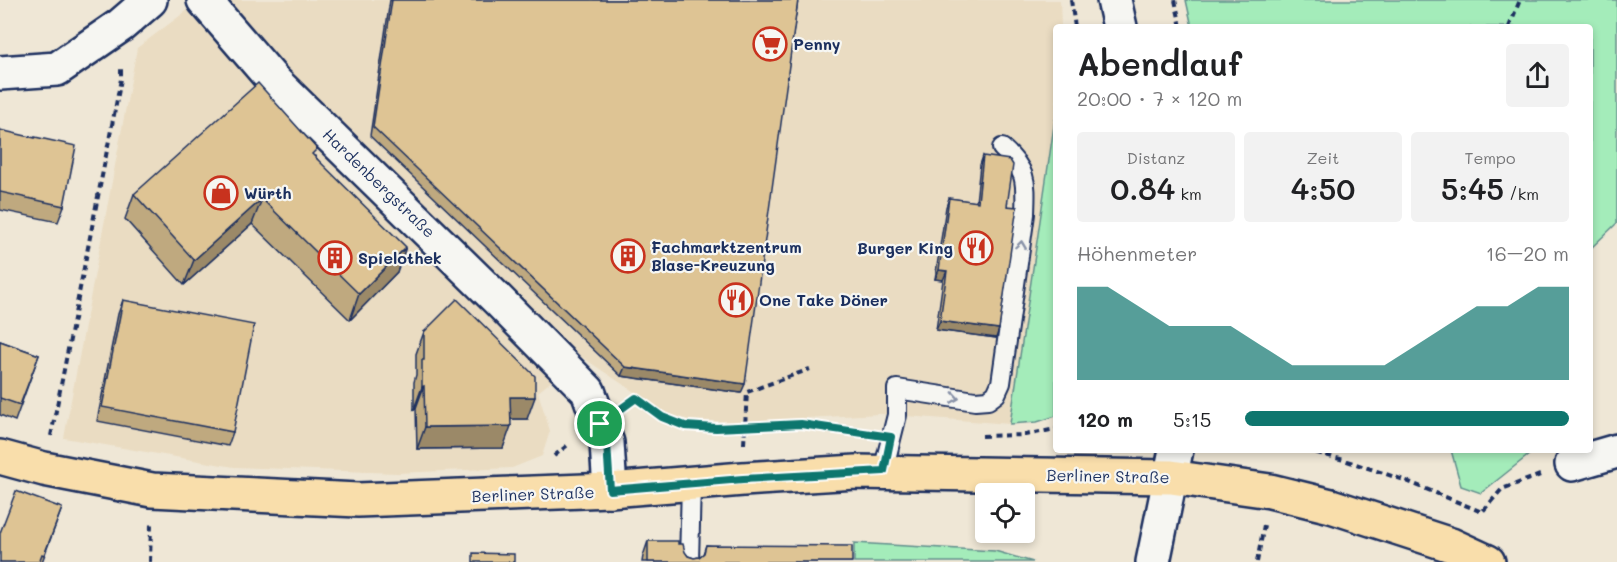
<!DOCTYPE html>
<html lang="de">
<head>
<meta charset="utf-8">
<style>
  :root { --surface:#fff; --page:#f2f2f2; --text:#202124; --muted:#757577; --accent:#0f766e }
  body { margin:0; font-family:Mali,sans-serif; background:var(--page); color:var(--text); height:100vh; display:flex; flex-direction:column; font-size:22px; white-space:nowrap }
  * { box-sizing:border-box; margin:0 }
  p { font-size:20px; color:var(--muted) }
  .icon { flex:none; width:33px; height:33px; fill:none; stroke:currentColor; stroke-width:2; stroke-linecap:round; stroke-linejoin:round }
  .map { position:relative; flex:1; overflow:hidden }
  .side { position:absolute; left:1053px; top:24px; width:540px; height:429px; display:flex; flex-direction:column; background:var(--surface); border-radius:6px; box-shadow:0 3px 9px #0003 }
  .side>* { flex:none }
  .tools { position:absolute; left:975px; top:483px; display:grid; gap:12px }
  .tools a { display:grid; place-items:center; width:60px; height:60px; border-radius:6px; background:var(--surface); box-shadow:0 3px 9px #0003; font-size:30px }
  .pin { position:absolute; display:grid; place-items:center; width:51px; height:51px; color:#fff; margin:-26px; border:3px solid #fff; border-radius:50%; box-shadow:0 2px 6px #0007 }
  .round { display:grid; place-items:center; flex:none; width:63px; height:63px; border-radius:6px; background:var(--page) }
  .head { display:flex; align-items:center; justify-content:space-between; height:102px; padding:0 24px }
  h1 { font-size:33px; font-weight:600; line-height:45px }
  .stats { display:grid; grid-template-columns:repeat(3,1fr); gap:9px; height:102px; padding:6px 24px }
  .stats div { display:grid; align-content:center; border-radius:6px; background:var(--page); text-align:center }
  .stats b { font-size:30px; font-weight:600 }
  .stats small { font-size:16px; font-weight:400 }
  .stats p { font-size:16px }
  .chart { height:168px; padding:12px 24px }
  .chart p { display:flex; justify-content:space-between }
  .chart svg { width:100%; height:108px; margin-top:6px; fill:var(--accent); opacity:.7 }
  ul { padding:0 24px; list-style:none; font-size:20px }
  li { display:grid; grid-template-columns:96px 72px 1fr; align-items:center; height:45px }
  li i { height:15px; border-radius:8px; background:var(--accent) }
  .map>svg:first-child { display:block }
  .built { fill:#eadcc2 }
  .green { fill:#a4ecba; stroke:#608e8c; stroke-width:1.5 }
  .lines { fill:none; stroke-linecap:round; stroke-linejoin:round }
  .lane-casing { stroke:#1b2f5e; stroke-width:22 }
  .street-casing { stroke:#1b2f5e; stroke-width:38 }
  .primary-casing { stroke:#1b2f5e; stroke-width:38 }
  .path { stroke:#1b2f5e; stroke-width:4; stroke-dasharray:6 4.5; stroke-linecap:butt }
  .lane { stroke:#f6f6f2; stroke-width:18 }
  .street { stroke:#f6f6f2; stroke-width:33 }
  .primary { stroke:#f9deab; stroke-width:33 }
  .wall { fill:#bfa97f; stroke:#1b2f5e; stroke-width:1.5 }
  .shaded-wall { fill:#9b8968; stroke:#1b2f5e; stroke-width:1.5 }
  .building { fill:#dec494; stroke:#1b2f5e; stroke-width:1.5 }
  .oneway { stroke:#8892a8 }
  .route-casing { stroke:#fff; stroke-width:12 }
  .route { stroke:#0f766e; stroke-width:8 }
  .labels { text-anchor:middle; stroke-width:4.5; stroke-linejoin:round; paint-order:stroke }
  .poi-label { font-size:16px; font-weight:bold; fill:#1b2f5e; stroke:#f6f6f2; text-anchor:start }
  .street-label { font-size:16px; fill:#1b2f5e; stroke:#f6f6f2 }
</style>
</head>
<body>
<div class="map">
<svg width="1617" height="562" viewBox="0 0 1617 562">
  <rect width="100%" height="100%" fill="#efe7d6"/>
  <filter id="ink" filterUnits="userSpaceOnUse"><feTurbulence type="fractalNoise" baseFrequency=".0167" numOctaves="2"/><feDisplacementMap in="SourceGraphic" scale="12" xChannelSelector="R" yChannelSelector="G"/><feConvolveMatrix kernelMatrix="1 2 1 2 8 2 1 2 1" color-interpolation-filters="sRGB"/></filter>
  <g filter="url(#ink)">
    <polygon class="built" points="201,0 1060,0 1061,27 1056,27 1056,110 1010,424 880,414 733,422 689,420 664,412 582,357 538,392 550,431 542,456 512,468 397,473 234,467 64,438 137,48"/>
    <g class="green">
      <polygon points="1186,0 1617,0 1617,223 1590,249 1590,27 1192,27"/>
      <polygon points="1055,119 1056,122 1056,416 1037,422 1010,424"/>
      <polygon points="1451,450 1535,450 1481,493 1461,486"/>
      <polygon points="854,543 995,551 1033,562 854,562"/>
    </g>
    <g class="lines">
      <defs>
        <g id="lane">
          <path d="M 883,471 L 897,415 L 897,389 L 975,401 L 988,400 L 996,394 L 1001,383 L 1025,214 C 1026,182 1028,171 1002,148"/>
          <polyline points="689,562 691,483"/>
        </g>
        <g id="street">
          <polyline points="204,0 273,80 498,300 588,391 607,443 610,490"/>
          <polyline points="1114,0 1120,27"/>
          <polyline points="0,73 57,69 121,25 150,0"/>
          <polyline points="1572,464 1617,451"/>
          <polyline points="1153,562 1176,450"/>
        </g>
        <polyline id="primary" points="0,457 44,469 152,490 358,500 610,490 743,479 856,472 1171,477 1270,491 1331,506 1451,545 1488,562"/>
      </defs>
      <use href="#lane" class="lane-casing"/>
      <use href="#street" class="street-casing"/>
      <use href="#primary" class="primary-casing"/>
      <g class="path">
        <polyline points="1071,0 1075,27"/>
        <polyline points="1175,0 1181,27"/>
        <polyline points="1509,27 1520,0"/>
        <polyline points="630,403 636,398 661,417 685,426 716,428 801,424 864,433"/>
        <polyline points="51,436 121,79 121,69"/>
        <polyline points="982,436 1025,435 1056,429"/>
        <polyline points="744,444 747,392 810,369"/>
        <polyline points="1306,450 1344,460 1404,480 1482,512 1502,489 1540,475"/>
        <polyline points="554,456 569,444"/>
        <polyline points="150,562 151,524"/>
        <polyline points="1257,562 1264,525"/>
      </g>
      <use href="#lane" class="lane"/>
      <use href="#street" class="street"/>
      <use href="#primary" class="primary"/>
    </g>
    <g class="wall">
      <polygon points="390,0 798,0 741,393 621,376 370,136"/>
      <polygon points="0,130 64,206 58,222 0,210"/>
      <polygon points="315,156 397,272 350,320 252,224 184,285 125,219 134,194"/>
      <polygon points="983,156 1007,206 999,329 996,338 936,330 943,280 935,279 946,207 949,198 976,202 980,165"/>
      <polygon points="123,300 233,432 228,446 97,421 118,314"/>
      <polygon points="424,332 527,419 511,419 503,448 417,449 416,408 414,409 414,382 416,375 416,354"/>
      <polygon points="0,341 39,355 15,421 0,415"/>
      <polygon points="62,508 42,562 0,562"/>
      <polygon points="648,541 678,544 688,556 694,558 699,557 703,554 706,545 852,562 642,562 643,556"/>
    </g>
    <g class="shaded-wall">
      <polygon points="262,199 252,224 184,285 194,260"/>
      <polygon points="406,247 397,272 350,320 359,294"/>
      <polygon points="939,270 947,271 943,280 935,279"/>
      <polygon points="940,321 999,329 996,338 936,330"/>
      <polygon points="625,367 745,384 741,393 621,376"/>
      <polygon points="424,386 416,408 414,409 422,387"/>
      <polygon points="510,397 535,397 527,419 502,419"/>
      <polygon points="511,426 503,448 417,449 425,427"/>
    </g>
    <g class="building">
      <polygon points="392,0 798,0 745,384 625,367 373,127"/>
      <polygon points="258,83 317,149 312,154 406,247 359,294 262,199 194,260 134,194"/>
      <polygon points="0,130 35,138 35,137 76,146 64,206 0,192"/>
      <polygon points="983,156 1010,160 1013,165 1007,206 1017,207 999,329 940,321 947,271 939,270 949,198 978,202"/>
      <polygon points="457,299 535,376 535,397 510,397 511,426 425,427 424,386 422,387 422,360 424,360 424,332"/>
      <polygon points="123,300 254,325 233,432 102,407"/>
      <polygon points="0,341 39,355 20,405 0,398"/>
      <polygon points="16,491 62,508 44,555 42,554 39,562 0,562 0,533"/>
      <polygon points="648,541 678,541 678,544 683,544 685,552 688,556 694,558 699,557 704,553 706,545 852,546 852,562 648,562"/>
      <polygon points="473,553 514,554 514,562 473,562"/>
    </g>
    <defs><path id="oneway-chevron" d="M-2-3.5L2.5 0L-2 3.5" fill="none" stroke-width="1.6" stroke-linecap="round" stroke-linejoin="round" transform="scale(1.5)"/></defs>
    <g class="oneway">
      <use href="#oneway-chevron" transform="translate(1021 245) rotate(-82)"/>
      <use href="#oneway-chevron" transform="translate(955 398) rotate(8)"/>
    </g>
  </g>
  <g class="lines" filter="url(#ink)">
    <defs>
      <polygon id="route" points="636,398 662,417 685,426 716,428 801,424 891,437 884,471 743,479 610,490 607,443 600,424"/>
    </defs>
    <use href="#route" class="route-casing"/>
    <use href="#route" class="route"/>
  </g>
  <defs>
    <symbol id="supermarket-ring" viewBox="-11 -11 22 22"><circle r="9.5" fill="#f6f6f2" stroke="#c8321e" stroke-width="1.5"/><path d="M-6-5.5h2.5l.6 2H6L4.5 2H-2.5L-4.4-4H-6ZM-1.5 3.2a1.3 1.3 0 1 0 .1 0ZM3 3.2a1.3 1.3 0 1 0 .1 0Z" fill="#c8321e"/></symbol>
    <symbol id="shop-ring" viewBox="-11 -11 22 22"><circle r="9.5" fill="#f6f6f2" stroke="#c8321e" stroke-width="1.5"/><path d="M-5-2.5h2.3a2.7 3.5 0 0 1 5.4 0H5L5.5 6h-11ZM-1.5-2.5h3a1.5 2.3 0 0 0-3 0Z" fill="#c8321e"/></symbol>
    <symbol id="restaurant-ring" viewBox="-11 -11 22 22"><circle r="9.5" fill="#f6f6f2" stroke="#c8321e" stroke-width="1.5"/><path d="M-5-6h1v4h1v-4h1v4h1v-4h1v5L-1.5 .5V6h-2V.5L-5-1ZM5-6V6H3V1.5H1.5Q1.5-4 5-6Z" fill="#c8321e"/></symbol>
    <symbol id="building-ring" viewBox="-11 -11 22 22"><circle r="9.5" fill="#f6f6f2" stroke="#c8321e" stroke-width="1.5"/><path d="M-4-6H4V6H1V3H-1V6H-4ZM-2.5-4.3h1.7v1.8h-1.7ZM.8-4.3h1.7v1.8H.8ZM-2.5-1h1.7V.8h-1.7ZM.8-1h1.7V.8H.8Z" fill="#c8321e"/></symbol>
  </defs>
  <g fill-rule="evenodd">
    <use href="#supermarket-ring" x="751" y="25" width="38" height="38"/>
    <use href="#shop-ring" x="202" y="174" width="38" height="38"/>
    <use href="#restaurant-ring" x="957" y="229" width="38" height="38"/>
    <use href="#building-ring" x="609" y="237" width="38" height="38"/>
    <use href="#building-ring" x="316" y="239" width="38" height="38"/>
    <use href="#restaurant-ring" x="717" y="281" width="38" height="38"/>
  </g>
  <g class="labels">
    <g class="poi-label">
      <text x="793" y="50">Penny</text>
      <text x="244" y="199">Würth</text>
      <text x="651" y="253">Fachmarktzentrum<tspan x="651" dy="18">Blase-Kreuzung</tspan></text>
      <text x="953" y="254" text-anchor="end">Burger King</text>
      <text x="358" y="264">Spielothek</text>
      <text x="759" y="306">One Take Döner</text>
    </g>
    <g class="street-label">
      <text transform="translate(379 183) rotate(44)" y="6">Hardenbergstraße</text>
      <text transform="translate(1108 476) rotate(1)" y="6">Berliner Straße</text>
      <text transform="translate(533 494) rotate(-2)" y="6">Berliner Straße</text>
    </g>
  </g>
</svg>
<div class="tools">
<a><svg class="icon" aria-label="locate" viewBox="0 0 24 24"><circle cx="12" cy="12" r="6"/><path d="M12 2v4M12 18v4M2 12h4M18 12h4"/></svg></a>
</div>
<div class="pin" style="left:600px;top:424px;background:#1e9e55"><svg class="icon" aria-label="arrive" viewBox="0 0 24 24"><path d="M6 21V4h12l-3 4 3 4H6"/></svg></div>
<section class="side">
<div class="head"><div><h1>Abendlauf</h1><p>20:00 · 7 × 120 m</p></div><a class="round"><svg class="icon" aria-label="share" viewBox="0 0 24 24"><path d="M12 15V3M7 8l5-5 5 5M5 13v7h14v-7"/></svg></a></div>
<div class="stats">
<div><p>Distanz</p><b>0.84<small> km</small></b></div>
<div><p>Zeit</p><b>4:50</b></div>
<div><p>Tempo</p><b>5:45<small> /km</small></b></div>
</div>
<div class="chart"><p><span>Höhenmeter</span>16–20 m</p>
<svg viewBox="0 0 160 44" preserveAspectRatio="none"><path d="M0 44V6L10 6L20 14L30 22L40 22L50 22L60 30L70 38L80 38L90 38L100 38L110 30L120 22L130 14L140 14L150 6L160 6V44z"/></svg>
</div>
<ul>
<li><b>120 m</b>5:15<i style="width:100%"></i></li>
</ul>
</section>
</div>
</body>
</html>
